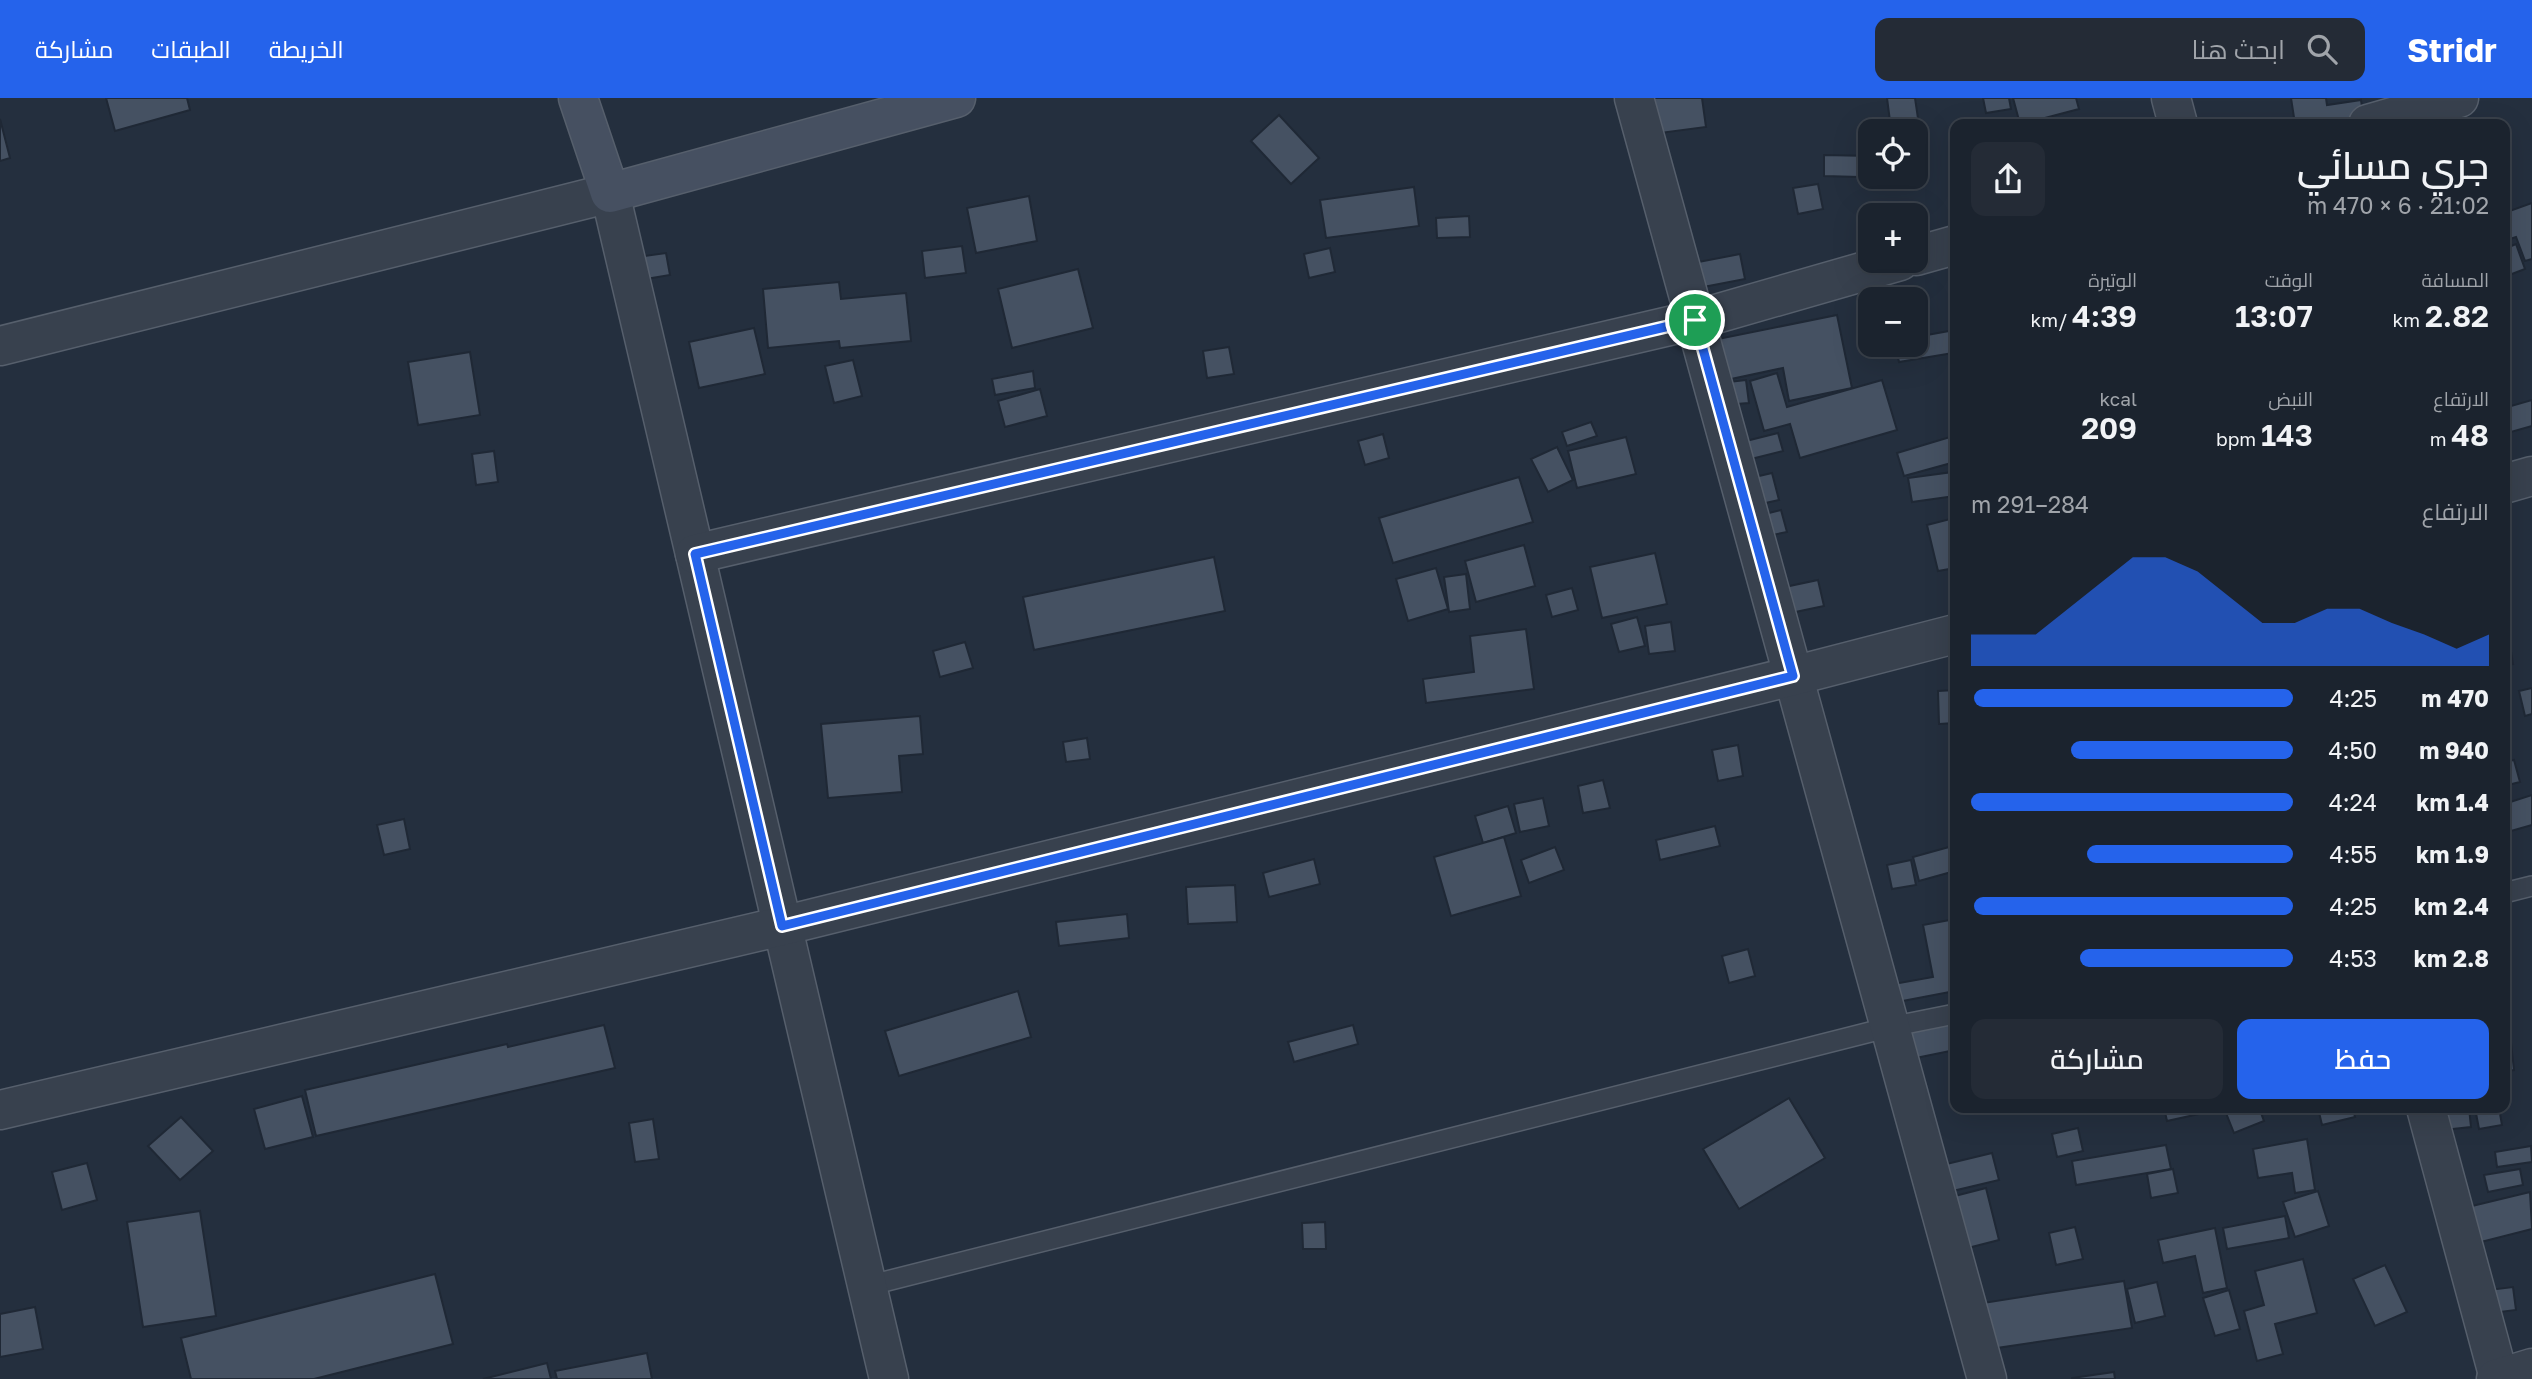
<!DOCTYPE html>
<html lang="ar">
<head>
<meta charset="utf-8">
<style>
  :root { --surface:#1b232e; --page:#242b36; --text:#f1f3f6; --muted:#a0a4aa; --line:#39404a; --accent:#2563eb }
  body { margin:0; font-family:"Golos Text",Cairo,sans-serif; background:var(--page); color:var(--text); direction:rtl; height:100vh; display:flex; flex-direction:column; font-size:26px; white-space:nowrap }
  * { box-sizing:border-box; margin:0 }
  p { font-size:23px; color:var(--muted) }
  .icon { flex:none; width:38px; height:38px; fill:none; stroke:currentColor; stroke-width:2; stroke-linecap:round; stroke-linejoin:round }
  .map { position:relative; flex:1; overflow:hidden; direction:ltr }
  .details { position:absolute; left:1950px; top:21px; width:560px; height:994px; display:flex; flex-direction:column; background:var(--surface); border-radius:14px; box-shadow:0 7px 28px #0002,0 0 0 2px var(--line); direction:rtl }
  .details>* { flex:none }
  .buttons { position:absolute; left:1858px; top:21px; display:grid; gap:14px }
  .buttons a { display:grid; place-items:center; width:70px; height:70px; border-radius:14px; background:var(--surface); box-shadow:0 7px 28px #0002,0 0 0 2px var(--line); font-size:35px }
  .pin { position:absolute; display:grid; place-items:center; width:60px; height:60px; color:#fff; margin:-30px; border:4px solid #fff; border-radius:50%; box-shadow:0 2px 7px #0007 }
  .round { display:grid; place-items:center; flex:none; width:74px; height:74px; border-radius:14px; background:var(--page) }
  .summary { display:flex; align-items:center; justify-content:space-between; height:119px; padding:0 21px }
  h1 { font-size:38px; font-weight:600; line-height:52px }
  .metrics { display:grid; grid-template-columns:repeat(3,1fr); gap:10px; height:119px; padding:7px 21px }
  .metrics div { display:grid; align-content:center }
  .metrics b { font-size:30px; font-weight:600 }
  .metrics small { font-size:19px; font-weight:400 }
  .metrics p { font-size:19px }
  .chart { height:196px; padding:14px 21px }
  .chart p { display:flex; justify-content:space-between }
  .chart svg { width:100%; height:126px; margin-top:7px; fill:var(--accent); opacity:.7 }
  .cta { display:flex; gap:14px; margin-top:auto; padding:14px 21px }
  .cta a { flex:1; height:80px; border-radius:14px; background:var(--accent); color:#fff; font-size:28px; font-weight:600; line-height:80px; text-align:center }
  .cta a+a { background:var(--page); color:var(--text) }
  ul { padding:0 21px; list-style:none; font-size:23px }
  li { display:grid; grid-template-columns:112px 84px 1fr; align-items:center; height:52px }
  li i { height:18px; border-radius:9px; background:var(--accent) }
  header { display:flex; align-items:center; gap:42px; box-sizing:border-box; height:98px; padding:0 35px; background:var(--accent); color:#fff }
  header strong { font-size:33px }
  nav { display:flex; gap:38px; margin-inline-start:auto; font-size:24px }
  .search { width:490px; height:63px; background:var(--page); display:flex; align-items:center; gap:18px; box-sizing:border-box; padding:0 24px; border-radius:14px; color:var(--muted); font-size:26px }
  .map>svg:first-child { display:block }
  .building { fill:#455162; stroke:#1f2835; stroke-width:2 }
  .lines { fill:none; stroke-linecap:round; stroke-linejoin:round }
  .lane-casing { stroke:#565f6c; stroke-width:22 }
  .street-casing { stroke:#565f6c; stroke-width:41 }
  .secondary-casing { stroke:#565f6c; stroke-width:41 }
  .lane { stroke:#38414e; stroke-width:19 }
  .street { stroke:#38414e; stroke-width:38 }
  .secondary { stroke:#465061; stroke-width:38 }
  .route-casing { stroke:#fff; stroke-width:14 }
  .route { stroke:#2563eb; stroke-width:9 }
</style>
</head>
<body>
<header>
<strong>Stridr</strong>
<div class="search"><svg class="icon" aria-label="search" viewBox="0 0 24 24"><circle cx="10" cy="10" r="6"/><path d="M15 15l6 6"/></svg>ابحث هنا</div>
<nav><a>الخريطة</a><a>الطبقات</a><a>مشاركة</a></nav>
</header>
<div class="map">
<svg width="2532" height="1281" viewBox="0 0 2532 1281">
  <rect width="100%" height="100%" fill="#242f3e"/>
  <g class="building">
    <polygon points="106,0 187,0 190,12 115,33"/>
    <polygon points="1641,0 1702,0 1706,29 1645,37"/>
    <polygon points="1887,0 1915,0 1919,27 1891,31"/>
    <polygon points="1983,0 2009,0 2011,11 1986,15"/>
    <polygon points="2013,0 2076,0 2079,11 2045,20 2047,26 2020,26"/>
    <polygon points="2291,0 2326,0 2327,7 2361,2 2365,26 2295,26"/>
    <polygon points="1279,17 1319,60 1291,86 1251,43"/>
    <polygon points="0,21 10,60 0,63"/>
    <polygon points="1824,57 1871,58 1871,79 1895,80 1824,78"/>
    <polygon points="1818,86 1823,111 1798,116 1793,90"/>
    <polygon points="1414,89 1419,128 1326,140 1320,102"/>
    <polygon points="1029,98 1037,143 976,155 967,110"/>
    <polygon points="2532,105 2532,161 2525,163 2516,139 2504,143 2504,115"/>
    <polygon points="1469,118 1470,139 1437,140 1436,120"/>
    <polygon points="2516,146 2525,171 2504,179 2504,151"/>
    <polygon points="962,148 966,175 925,180 922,153"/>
    <polygon points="1330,150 1335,174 1309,180 1304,156"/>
    <polygon points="666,155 670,177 634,183 630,160"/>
    <polygon points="1740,156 1745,181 1693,191 1688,166"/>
    <polygon points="1078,171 1093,230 1012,250 998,191"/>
    <polygon points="839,184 841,201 906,195 911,243 840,250 839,243 768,250 763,191"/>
    <polygon points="1837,217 1852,290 1789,303 1783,270 1717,284 1708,243"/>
    <polygon points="754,230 765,276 699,290 689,244"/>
    <polygon points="1949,233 1953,255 1899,264 1895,247 1916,247 1916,239"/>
    <polygon points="1229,249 1234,276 1207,280 1203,253"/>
    <polygon points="470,254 480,317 418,327 408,264"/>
    <polygon points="853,262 862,298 834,305 825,268"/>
    <polygon points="1033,273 1035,290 995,297 992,281"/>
    <polygon points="1777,275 1787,309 1882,282 1897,332 1800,360 1790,326 1764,333 1750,283"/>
    <polygon points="1746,282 1749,305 1723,307 1720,285"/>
    <polygon points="1040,291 1047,318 1005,329 998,303"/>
    <polygon points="2532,302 2532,328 2504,336 2504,310"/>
    <polygon points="1591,324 1597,338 1567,348 1562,334"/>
    <polygon points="1778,335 1783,353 1743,363 1738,345"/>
    <polygon points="1383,336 1389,360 1365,367 1358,343"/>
    <polygon points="1626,339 1636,376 1577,390 1568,353"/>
    <polygon points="1950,339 1955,364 1904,378 1897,355"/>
    <polygon points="1557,349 1573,382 1548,394 1531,361"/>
    <polygon points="494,353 498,384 476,387 472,356"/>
    <polygon points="1953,374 1955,398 1912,404 1908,380"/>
    <polygon points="1772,375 1779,402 1752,408 1746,381"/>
    <polygon points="1519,379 1533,424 1393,465 1379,420"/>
    <polygon points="1781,412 1787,434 1762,439 1757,418"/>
    <polygon points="1954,420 1955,470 1938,473 1927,427"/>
    <polygon points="1524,447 1535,488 1476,504 1465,463"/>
    <polygon points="1655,455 1667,506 1602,520 1590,469"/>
    <polygon points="1214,459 1225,513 1034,552 1023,499"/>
    <polygon points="1436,470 1448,511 1408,523 1396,481"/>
    <polygon points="1466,476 1470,511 1449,514 1444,479"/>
    <polygon points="1818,482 1824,508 1781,517 1775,491"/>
    <polygon points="1572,490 1578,512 1552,519 1546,497"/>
    <polygon points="1637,519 1645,548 1619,554 1611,526"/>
    <polygon points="1671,524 1675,553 1649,556 1645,528"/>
    <polygon points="1526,531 1534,591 1426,605 1423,581 1474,574 1470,538"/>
    <polygon points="2509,542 2513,566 2504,567 2504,543"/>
    <polygon points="965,544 973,570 940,579 933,553"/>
    <polygon points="2532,590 2532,616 2525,618 2519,593"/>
    <polygon points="1955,592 1955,625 1939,626 1938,593"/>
    <polygon points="920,618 923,656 899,658 902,694 828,700 821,626"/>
    <polygon points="1087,640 1090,661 1066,664 1063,644"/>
    <polygon points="1738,647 1743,678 1718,683 1712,652"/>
    <polygon points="2514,662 2520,684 2504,688 2504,664"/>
    <polygon points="1603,682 1610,710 1583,715 1578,688"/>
    <polygon points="2532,697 2532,727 2511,733 2504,706"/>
    <polygon points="1543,700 1549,728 1520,734 1514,706"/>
    <polygon points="1508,708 1516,735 1483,745 1475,718"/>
    <polygon points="404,721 410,751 384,757 377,727"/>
    <polygon points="1715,728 1720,748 1660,762 1656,742"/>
    <polygon points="1504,739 1521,798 1451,818 1434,759"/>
    <polygon points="1555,749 1564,772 1529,785 1521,762"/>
    <polygon points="1949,749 1955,773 1919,783 1913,759"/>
    <polygon points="1314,761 1320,786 1269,799 1263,775"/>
    <polygon points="1911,762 1916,787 1892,791 1887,767"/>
    <polygon points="1235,787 1237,824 1188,826 1186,789"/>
    <polygon points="1127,816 1129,840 1059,848 1056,824"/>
    <polygon points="1955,821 1955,846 1953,847 1955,893 1892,905 1888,887 1933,879 1923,827"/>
    <polygon points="1748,851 1755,878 1729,885 1722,858"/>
    <polygon points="1018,893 1031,939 899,978 885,933"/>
    <polygon points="1955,923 1955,952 1906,962 1901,933"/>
    <polygon points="604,927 615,970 316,1038 305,992 507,946 508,949"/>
    <polygon points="1353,927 1358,946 1294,964 1288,944"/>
    <polygon points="2504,936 2510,936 2514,972 2504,973"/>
    <polygon points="302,998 313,1039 265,1051 254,1011"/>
    <polygon points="1789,1000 1825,1060 1739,1111 1703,1051"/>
    <polygon points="2164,1010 2226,1010 2167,1023"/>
    <polygon points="2239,1010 2259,1010 2264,1023 2234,1035 2226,1015"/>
    <polygon points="2318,1010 2353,1010 2355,1019 2322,1027"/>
    <polygon points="2431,1010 2469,1010 2471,1029 2434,1033"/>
    <polygon points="2475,1010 2499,1010 2502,1027 2479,1031"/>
    <polygon points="181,1019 213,1053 180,1082 148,1048"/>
    <polygon points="653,1021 659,1061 635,1064 629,1025"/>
    <polygon points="2078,1030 2083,1053 2057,1059 2052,1036"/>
    <polygon points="2307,1041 2315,1092 2295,1095 2292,1075 2258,1080 2253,1051"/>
    <polygon points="2166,1047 2171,1071 2076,1087 2072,1063"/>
    <polygon points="2531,1048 2532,1064 2497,1069 2495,1054"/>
    <polygon points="1992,1055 1999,1082 1940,1096 1934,1069"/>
    <polygon points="87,1065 97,1102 62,1112 52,1074"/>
    <polygon points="2173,1071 2178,1095 2151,1100 2147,1076"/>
    <polygon points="2520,1071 2523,1087 2488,1094 2484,1077"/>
    <polygon points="1986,1090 1999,1142 1960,1152 1947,1100"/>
    <polygon points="2318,1093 2329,1128 2295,1139 2283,1104"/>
    <polygon points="2530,1094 2532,1131 2481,1144 2472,1108"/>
    <polygon points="200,1113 216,1218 143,1229 127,1124"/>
    <polygon points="2285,1118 2289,1140 2227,1151 2223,1130"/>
    <polygon points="1325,1124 1326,1151 1303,1151 1302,1125"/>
    <polygon points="2075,1129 2083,1161 2056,1167 2049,1135"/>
    <polygon points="2215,1130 2227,1190 2203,1195 2195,1158 2163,1165 2158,1142"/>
    <polygon points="2303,1161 2317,1215 2275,1226 2283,1256 2257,1263 2244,1213 2264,1207 2255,1173"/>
    <polygon points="2385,1167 2407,1214 2375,1228 2353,1181"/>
    <polygon points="435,1176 453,1246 314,1281 191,1281 181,1240"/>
    <polygon points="2124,1183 2132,1230 1990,1251 1983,1205"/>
    <polygon points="2157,1184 2165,1218 2135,1225 2127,1191"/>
    <polygon points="2513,1189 2516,1212 2484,1216 2480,1193"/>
    <polygon points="2229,1192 2240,1231 2215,1238 2203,1200"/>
    <polygon points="35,1209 43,1251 0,1259 0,1216"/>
    <polygon points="647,1255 652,1281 557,1281 555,1273"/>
    <polygon points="547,1265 551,1281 483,1281"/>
    <polygon points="2114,1274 2115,1281 2072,1281 2072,1280"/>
  </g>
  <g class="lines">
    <defs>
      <g id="lane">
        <polyline points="2504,795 2532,788"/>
        <polyline points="867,1188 1890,929 1955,916"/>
      </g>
      <g id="street">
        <polyline points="1634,0 1987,1281"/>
        <polyline points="2171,0 2178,26"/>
        <polyline points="2368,26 2459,0"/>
        <polyline points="1916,158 1955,147"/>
        <polyline points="0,248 610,95 889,1281"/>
        <polyline points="2504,386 2532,378"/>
        <polyline points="695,456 1695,222 1900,163"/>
        <polyline points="2426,1010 2499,1280"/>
        <polyline points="0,1012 782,828 1793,578 1955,536"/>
        <polyline points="2496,1281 2532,1270"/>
      </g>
      <polyline id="secondary" points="578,0 610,95 956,0"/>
    </defs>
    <use href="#lane" class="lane-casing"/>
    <use href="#street" class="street-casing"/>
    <use href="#secondary" class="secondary-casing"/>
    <use href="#lane" class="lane"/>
    <use href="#street" class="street"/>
    <use href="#secondary" class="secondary"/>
  </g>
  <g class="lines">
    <defs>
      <polygon id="route" points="1695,222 1793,578 782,828 695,456"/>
    </defs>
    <use href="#route" class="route-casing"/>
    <use href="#route" class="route"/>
  </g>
</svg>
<div class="buttons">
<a><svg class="icon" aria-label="locate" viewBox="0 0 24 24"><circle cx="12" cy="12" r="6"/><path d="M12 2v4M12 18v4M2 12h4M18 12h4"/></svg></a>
<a>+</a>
<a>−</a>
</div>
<div class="pin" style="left:1695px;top:222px;background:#1e9e55"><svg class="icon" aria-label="arrive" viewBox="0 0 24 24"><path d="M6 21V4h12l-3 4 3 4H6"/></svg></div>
<section class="details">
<div class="summary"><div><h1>جري مسائي</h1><p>21:02 · 6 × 470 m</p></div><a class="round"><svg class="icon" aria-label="share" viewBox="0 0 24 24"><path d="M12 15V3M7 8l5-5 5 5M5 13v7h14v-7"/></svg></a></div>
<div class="metrics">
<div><p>المسافة</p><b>2.82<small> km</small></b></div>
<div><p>الوقت</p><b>13:07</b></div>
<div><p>الوتيرة</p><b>4:39<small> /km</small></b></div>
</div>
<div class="metrics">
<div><p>الارتفاع</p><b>48<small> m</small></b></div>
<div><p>النبض</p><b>143<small> bpm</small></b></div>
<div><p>kcal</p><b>209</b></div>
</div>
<div class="chart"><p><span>الارتفاع</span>284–291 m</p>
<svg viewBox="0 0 160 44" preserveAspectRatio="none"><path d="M0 44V33L10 33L20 33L30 24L40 15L50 6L60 6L70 11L80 20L90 29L100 29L110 24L120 24L130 29L140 33L150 38L160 33V44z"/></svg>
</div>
<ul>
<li><b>470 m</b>4:25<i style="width:99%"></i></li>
<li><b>940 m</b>4:50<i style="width:69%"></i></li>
<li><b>1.4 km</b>4:24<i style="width:100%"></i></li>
<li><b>1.9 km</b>4:55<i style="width:64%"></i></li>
<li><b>2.4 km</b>4:25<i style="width:99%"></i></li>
<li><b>2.8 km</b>4:53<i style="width:66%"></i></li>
</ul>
<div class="cta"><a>حفظ</a><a>مشاركة</a></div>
</section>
</div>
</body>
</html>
